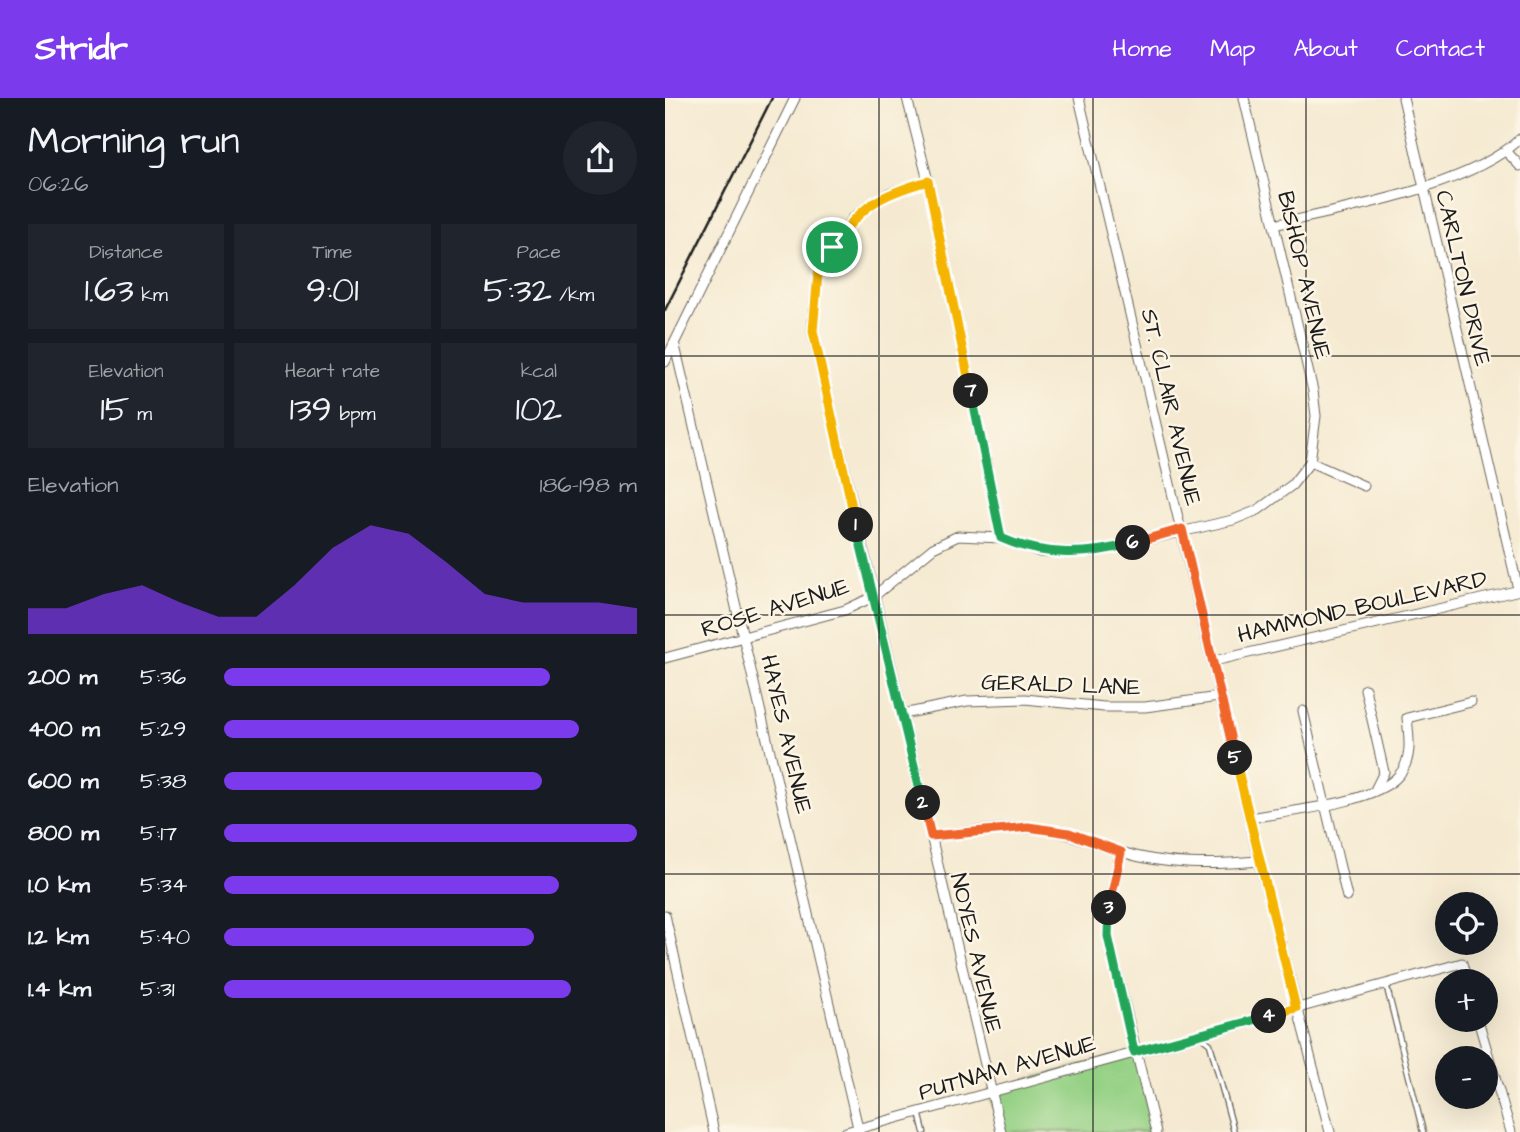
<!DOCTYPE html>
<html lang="en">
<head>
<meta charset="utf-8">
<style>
  :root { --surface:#171b24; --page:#20242c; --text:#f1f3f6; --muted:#9ea1a6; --accent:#7c3aed }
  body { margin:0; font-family:"Architects Daughter",sans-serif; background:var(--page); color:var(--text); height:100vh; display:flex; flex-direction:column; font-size:26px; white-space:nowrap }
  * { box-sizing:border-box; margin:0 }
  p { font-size:23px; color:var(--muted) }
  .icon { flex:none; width:38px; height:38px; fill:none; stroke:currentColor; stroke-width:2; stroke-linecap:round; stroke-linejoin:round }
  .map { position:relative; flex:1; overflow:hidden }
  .details { display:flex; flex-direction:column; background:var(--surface); width:665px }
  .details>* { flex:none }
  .fabs { position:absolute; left:770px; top:794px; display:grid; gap:14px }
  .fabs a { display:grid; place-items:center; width:63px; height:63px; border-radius:50%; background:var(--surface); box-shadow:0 7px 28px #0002; font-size:35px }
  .pin { position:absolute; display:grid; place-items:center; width:60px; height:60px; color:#fff; margin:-30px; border:4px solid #fff; border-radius:50%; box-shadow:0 2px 7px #0007 }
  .km { position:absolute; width:35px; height:35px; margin:-18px; border-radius:50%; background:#222; color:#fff; font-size:19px; line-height:35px; text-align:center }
  .round { display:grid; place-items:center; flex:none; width:74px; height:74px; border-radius:37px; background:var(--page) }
  .summary { display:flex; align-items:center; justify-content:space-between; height:119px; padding:0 28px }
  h1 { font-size:38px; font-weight:600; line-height:52px }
  .figures { display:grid; grid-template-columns:repeat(3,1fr); gap:10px; height:119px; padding:7px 28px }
  .figures div { display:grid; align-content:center; border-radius:0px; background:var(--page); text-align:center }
  .figures b { font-size:35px; font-weight:600 }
  .figures small { font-size:19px; font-weight:400 }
  .figures p { font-size:19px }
  .chart { height:196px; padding:14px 28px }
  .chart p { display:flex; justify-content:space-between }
  .chart svg { width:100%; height:126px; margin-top:7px; fill:var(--accent); opacity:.7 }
  ul { padding:0 28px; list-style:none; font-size:23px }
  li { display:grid; grid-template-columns:112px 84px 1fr; align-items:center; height:52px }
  li i { height:18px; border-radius:9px; background:var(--accent) }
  header { display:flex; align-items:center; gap:42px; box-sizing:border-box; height:98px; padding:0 35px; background:var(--accent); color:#fff }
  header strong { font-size:33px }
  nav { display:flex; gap:38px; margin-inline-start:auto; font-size:24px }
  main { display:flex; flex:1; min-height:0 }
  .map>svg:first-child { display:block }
  .green { fill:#95d185; stroke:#587650; stroke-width:2 }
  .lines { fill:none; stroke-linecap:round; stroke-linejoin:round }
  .service-casing { stroke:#68645b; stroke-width:7 }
  .minor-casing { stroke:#68645b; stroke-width:11 }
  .service { stroke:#fff; stroke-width:4.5 }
  .minor { stroke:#fff; stroke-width:9 }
  .rail { stroke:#1c1c1c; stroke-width:2.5 }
  .split-1-casing { stroke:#fff; stroke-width:14 }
  .split-2-casing { stroke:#fff; stroke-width:14 }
  .split-3-casing { stroke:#fff; stroke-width:14 }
  .split-4-casing { stroke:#fff; stroke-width:14 }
  .split-5-casing { stroke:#fff; stroke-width:14 }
  .split-6-casing { stroke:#fff; stroke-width:14 }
  .split-7-casing { stroke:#fff; stroke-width:14 }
  .split-8-casing { stroke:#fff; stroke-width:14 }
  .split-1 { stroke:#f5b400; stroke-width:9 }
  .split-2 { stroke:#22a559; stroke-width:9 }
  .split-3 { stroke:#f0652b; stroke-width:9 }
  .split-4 { stroke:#22a559; stroke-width:9 }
  .split-5 { stroke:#f5b400; stroke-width:9 }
  .split-6 { stroke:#f0652b; stroke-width:9 }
  .split-7 { stroke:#22a559; stroke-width:9 }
  .split-8 { stroke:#f5b400; stroke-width:9 }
  .grid { fill:none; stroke:#1c1c1c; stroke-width:2; stroke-opacity:0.55 }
  .labels { text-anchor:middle; stroke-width:5; stroke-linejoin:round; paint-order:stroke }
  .street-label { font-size:23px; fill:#1c1c1c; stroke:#fcf5e5 }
</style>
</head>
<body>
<header>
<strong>Stridr</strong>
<nav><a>Home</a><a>Map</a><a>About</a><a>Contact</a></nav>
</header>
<main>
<section class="details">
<div class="summary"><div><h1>Morning run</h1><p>06:26</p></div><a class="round"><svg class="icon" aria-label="share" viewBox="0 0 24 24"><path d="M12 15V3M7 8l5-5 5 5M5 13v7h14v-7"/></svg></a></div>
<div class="figures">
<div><p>Distance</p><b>1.63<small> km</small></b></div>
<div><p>Time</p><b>9:01</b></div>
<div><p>Pace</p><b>5:32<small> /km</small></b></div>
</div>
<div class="figures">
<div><p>Elevation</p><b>15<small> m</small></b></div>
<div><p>Heart rate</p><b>139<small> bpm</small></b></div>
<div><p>kcal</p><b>102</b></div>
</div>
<div class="chart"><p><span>Elevation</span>186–198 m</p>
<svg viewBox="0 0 160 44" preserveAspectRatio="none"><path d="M0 44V35L10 35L20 30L30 27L40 33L50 38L60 38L70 27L80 14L90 6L100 9L110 19L120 30L130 33L140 33L150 33L160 35V44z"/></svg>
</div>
<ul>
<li><b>200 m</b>5:36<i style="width:79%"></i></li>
<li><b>400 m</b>5:29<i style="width:86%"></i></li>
<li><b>600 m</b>5:38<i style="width:77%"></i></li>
<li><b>800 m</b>5:17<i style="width:100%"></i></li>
<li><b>1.0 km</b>5:34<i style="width:81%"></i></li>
<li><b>1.2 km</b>5:40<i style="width:75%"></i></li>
<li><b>1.4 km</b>5:31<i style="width:84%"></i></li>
</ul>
</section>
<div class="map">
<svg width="855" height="1034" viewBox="0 0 855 1034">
  <rect width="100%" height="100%" fill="#fcf5e5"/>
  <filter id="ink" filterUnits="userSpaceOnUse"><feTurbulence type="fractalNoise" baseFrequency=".0143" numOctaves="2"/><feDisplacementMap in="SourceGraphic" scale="14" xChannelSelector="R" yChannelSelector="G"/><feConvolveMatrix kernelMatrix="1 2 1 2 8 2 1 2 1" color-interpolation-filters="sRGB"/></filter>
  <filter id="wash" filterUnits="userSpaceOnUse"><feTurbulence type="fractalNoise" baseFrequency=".00686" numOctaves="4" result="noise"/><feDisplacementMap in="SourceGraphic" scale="28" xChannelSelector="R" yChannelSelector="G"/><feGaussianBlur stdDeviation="1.57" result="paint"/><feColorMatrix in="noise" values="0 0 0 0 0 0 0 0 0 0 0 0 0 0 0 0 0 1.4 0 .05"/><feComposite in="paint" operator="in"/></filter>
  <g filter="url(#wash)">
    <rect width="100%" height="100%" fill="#f5ead1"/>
    <polygon class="green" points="469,954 491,1034 336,1034 324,992"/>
  </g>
  <g filter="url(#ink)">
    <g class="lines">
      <defs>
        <g id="service">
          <polyline points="721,886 758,1034"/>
          <polyline points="535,938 545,946 569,1034"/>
          <polyline points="254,1014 259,1034"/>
        </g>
        <g id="minor">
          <polyline points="242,0 263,83 336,440"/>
          <polyline points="414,0 594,763 665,1034"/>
          <polyline points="738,0 853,491"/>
          <polyline points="841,53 855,68"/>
          <polyline points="263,83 224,95 189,119 167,149 153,175 147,233 336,1034"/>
          <path d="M 609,127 C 680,110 802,90 855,41"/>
          <polyline points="10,248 194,1034"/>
          <polyline points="0,264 130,0"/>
          <polyline points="645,364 699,388"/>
          <polyline points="0,560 180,512 208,499 268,450 293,438 336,440 375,454 428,454 568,422 593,412 627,387 645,364 651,318 648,293 579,0"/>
          <polyline points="549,563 855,492"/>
          <polyline points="700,591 719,674 711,690"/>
          <polyline points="638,613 682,799"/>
          <polyline points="238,616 302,603 360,601 439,609 480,609 554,599"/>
          <path d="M 585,720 C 622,713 710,706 734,677 C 748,661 744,639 742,620 L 806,604"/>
          <path d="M 266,738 C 297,735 330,729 362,730 C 396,731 424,744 456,754 C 502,768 546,767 594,763"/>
          <polyline points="456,754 445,801 443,839 491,1034"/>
          <polyline points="0,817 49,1034"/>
          <polyline points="813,922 846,1034"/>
          <polyline points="181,1034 797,865 802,884"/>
        </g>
      </defs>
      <use href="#service" class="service-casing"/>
      <use href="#minor" class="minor-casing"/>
      <use href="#service" class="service"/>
      <use href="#minor" class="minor"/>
      <polyline class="rail" points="0,212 107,0"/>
    </g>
  </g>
  <g class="lines" filter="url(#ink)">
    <defs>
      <polyline id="split-1" points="167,149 153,175 148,233 191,427"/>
      <polyline id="split-2" points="191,427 258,705"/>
      <polyline id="split-3" points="258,705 266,738 363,729 404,735 456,754 444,810"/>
      <polyline id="split-4" points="444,810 443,838 469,954 604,918"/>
      <polyline id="split-5" points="570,660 631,910 604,918"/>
      <polyline id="split-6" points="468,445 517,431 570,660"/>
      <path id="split-7" d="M 306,293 L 336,440 C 379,459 422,458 468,445"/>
      <path id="split-8" d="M 167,149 C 197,107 214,97 263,83 L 306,293"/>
    </defs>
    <use href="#split-1" class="split-1-casing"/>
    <use href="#split-2" class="split-2-casing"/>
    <use href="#split-3" class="split-3-casing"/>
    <use href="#split-4" class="split-4-casing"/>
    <use href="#split-5" class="split-5-casing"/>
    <use href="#split-6" class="split-6-casing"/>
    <use href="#split-7" class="split-7-casing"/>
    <use href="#split-8" class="split-8-casing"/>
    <use href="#split-1" class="split-1"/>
    <use href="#split-2" class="split-2"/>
    <use href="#split-3" class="split-3"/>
    <use href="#split-4" class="split-4"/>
    <use href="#split-5" class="split-5"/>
    <use href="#split-6" class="split-6"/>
    <use href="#split-7" class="split-7"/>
    <use href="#split-8" class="split-8"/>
  </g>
  <path class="grid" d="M 214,0 L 214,1034M 428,0 L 428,1034M 641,0 L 641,1034M 0,258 L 855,258M 0,517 L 855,517M 0,776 L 855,776"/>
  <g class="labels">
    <g class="street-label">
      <text transform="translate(640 177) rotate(77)" y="8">BISHOP AVENUE</text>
      <text transform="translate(799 180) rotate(77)" y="8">CARLTON DRIVE</text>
      <text transform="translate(507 309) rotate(77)" y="8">ST. CLAIR AVENUE</text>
      <text transform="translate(697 508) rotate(-13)" y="8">HAMMOND BOULEVARD</text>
      <text transform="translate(110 509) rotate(-17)" y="8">ROSE AVENUE</text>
      <text transform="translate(396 586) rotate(2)" y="8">GERALD LANE</text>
      <text transform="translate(122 636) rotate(77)" y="8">HAYES AVENUE</text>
      <text transform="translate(312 855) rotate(77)" y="8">NOYES AVENUE</text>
      <text transform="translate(342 969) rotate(-16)" y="8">PUTNAM AVENUE</text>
    </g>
  </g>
</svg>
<div class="fabs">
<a><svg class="icon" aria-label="locate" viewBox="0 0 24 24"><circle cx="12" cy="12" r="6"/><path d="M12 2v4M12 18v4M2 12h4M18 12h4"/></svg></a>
<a>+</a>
<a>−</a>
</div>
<div class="pin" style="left:167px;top:149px;background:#1e9e55"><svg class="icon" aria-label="arrive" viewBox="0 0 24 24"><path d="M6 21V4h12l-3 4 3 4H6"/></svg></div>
<b class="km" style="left:191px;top:427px">1</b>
<b class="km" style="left:258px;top:705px">2</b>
<b class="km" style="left:444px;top:810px">3</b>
<b class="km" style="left:604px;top:918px">4</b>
<b class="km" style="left:570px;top:660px">5</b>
<b class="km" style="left:468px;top:445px">6</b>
<b class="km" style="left:306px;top:293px">7</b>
</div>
</main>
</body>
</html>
